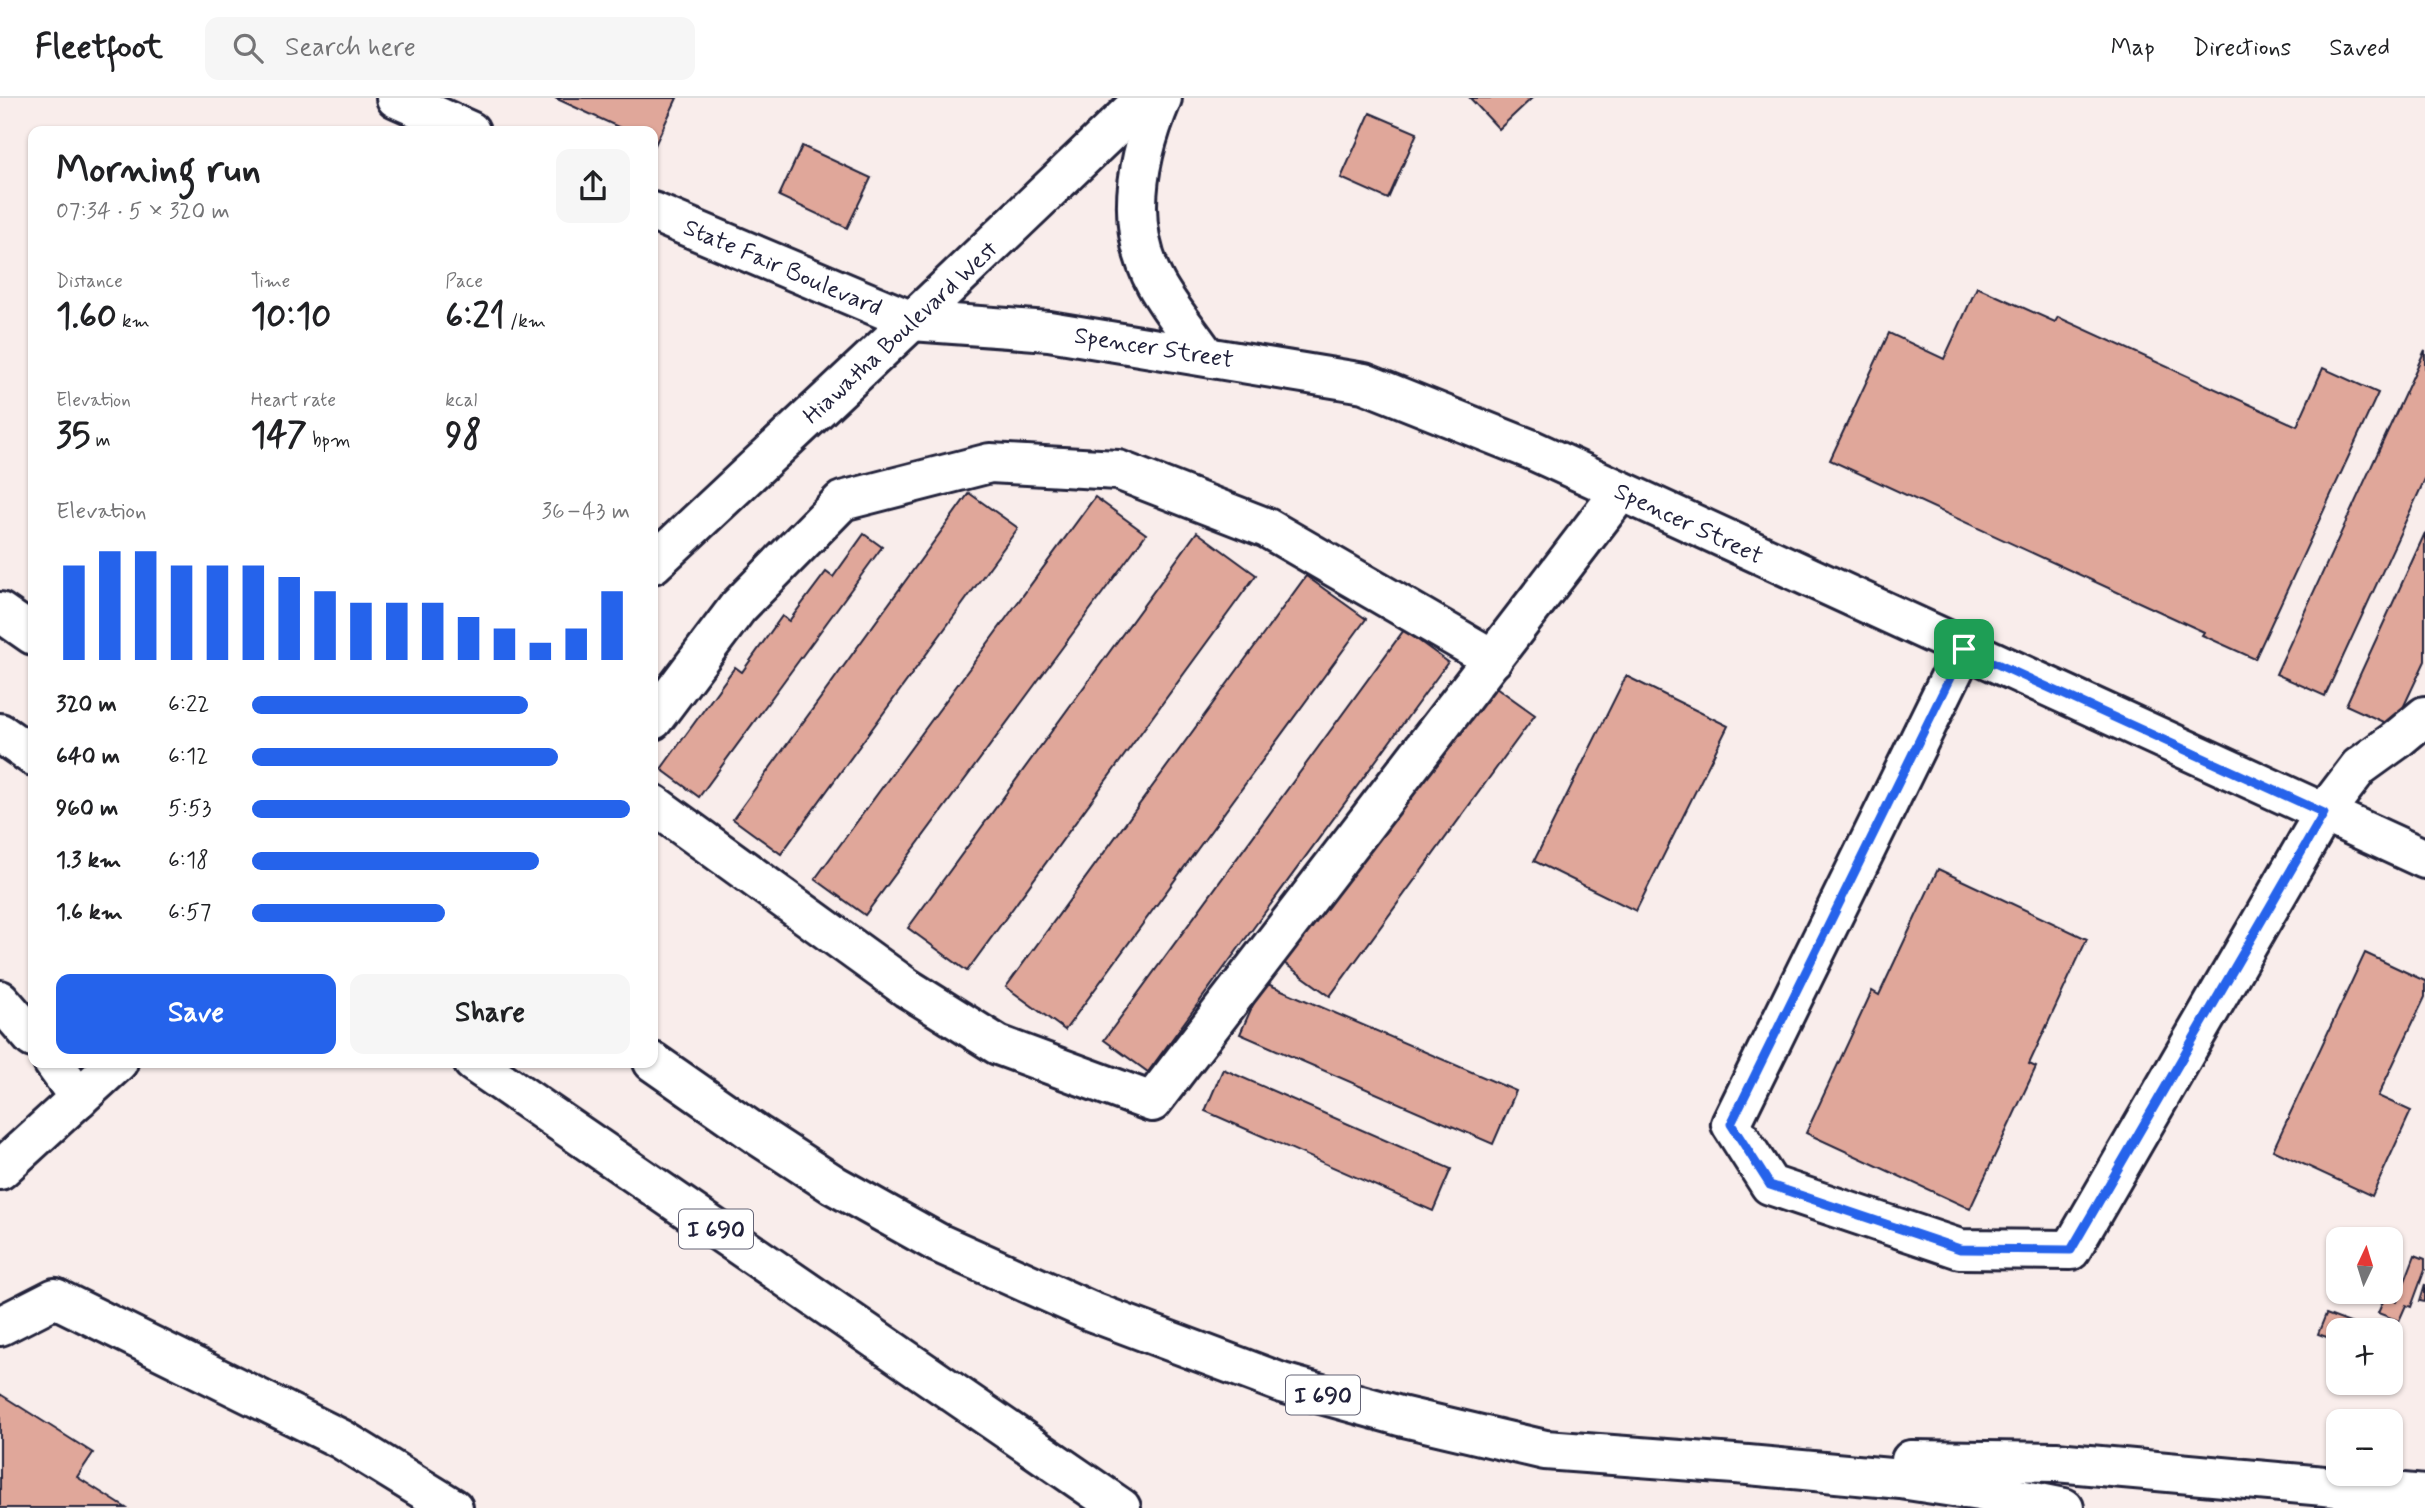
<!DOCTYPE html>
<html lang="en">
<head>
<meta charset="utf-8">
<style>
  :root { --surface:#fff; --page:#f6f6f6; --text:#202124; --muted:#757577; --line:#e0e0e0; --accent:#2563eb }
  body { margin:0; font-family:Mynerve,sans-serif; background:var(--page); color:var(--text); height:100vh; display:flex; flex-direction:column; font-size:26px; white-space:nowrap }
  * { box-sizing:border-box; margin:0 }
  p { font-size:23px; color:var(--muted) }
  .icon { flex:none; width:38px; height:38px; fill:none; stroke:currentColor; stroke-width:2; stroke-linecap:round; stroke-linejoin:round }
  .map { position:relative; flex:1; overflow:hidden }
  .drawer { position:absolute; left:28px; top:28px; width:630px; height:942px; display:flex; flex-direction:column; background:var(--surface); border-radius:14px; box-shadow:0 2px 5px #0004 }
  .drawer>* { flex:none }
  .needle { width:46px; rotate:4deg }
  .tools { position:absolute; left:2326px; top:1129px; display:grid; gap:14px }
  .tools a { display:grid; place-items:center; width:77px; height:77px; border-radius:14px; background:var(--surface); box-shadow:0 2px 5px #0004; font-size:35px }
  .pin { position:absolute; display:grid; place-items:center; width:60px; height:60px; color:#fff; margin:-30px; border-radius:14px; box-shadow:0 4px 10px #0006 }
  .round { display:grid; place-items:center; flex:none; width:74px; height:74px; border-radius:14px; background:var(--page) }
  .overview { display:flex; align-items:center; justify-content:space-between; height:119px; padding:0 28px }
  h1 { font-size:38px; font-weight:800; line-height:52px }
  .metrics { display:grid; grid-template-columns:repeat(3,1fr); gap:10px; height:119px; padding:7px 28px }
  .metrics div { display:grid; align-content:center }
  .metrics b { font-size:35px; font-weight:800 }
  .metrics small { font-size:19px; font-weight:400 }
  .metrics p { font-size:19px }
  .chart { height:196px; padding:14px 28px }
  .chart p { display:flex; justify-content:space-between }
  .chart svg { width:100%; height:126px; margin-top:7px; stroke:var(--accent); stroke-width:6 }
  .button { display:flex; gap:14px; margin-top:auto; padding:14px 28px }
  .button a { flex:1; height:80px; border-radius:14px; background:var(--accent); color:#fff; font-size:28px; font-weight:800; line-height:80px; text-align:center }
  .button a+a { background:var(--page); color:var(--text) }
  ul { padding:0 28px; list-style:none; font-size:23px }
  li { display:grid; grid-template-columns:112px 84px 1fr; align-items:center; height:52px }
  li i { height:18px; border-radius:9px; background:var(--accent) }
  header { display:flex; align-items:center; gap:42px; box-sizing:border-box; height:98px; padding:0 35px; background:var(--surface); border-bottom:2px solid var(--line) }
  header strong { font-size:33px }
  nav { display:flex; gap:38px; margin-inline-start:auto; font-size:24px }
  .search { width:490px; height:63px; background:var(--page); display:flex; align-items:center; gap:18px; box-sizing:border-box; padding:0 24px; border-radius:14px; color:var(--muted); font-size:26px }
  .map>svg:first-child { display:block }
  .building { fill:#e0a79a; stroke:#22223b; stroke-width:2 }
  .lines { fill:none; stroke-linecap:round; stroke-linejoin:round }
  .minor-casing { stroke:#22223b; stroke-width:44 }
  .major-casing { stroke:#22223b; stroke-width:44 }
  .highway-casing { stroke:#22223b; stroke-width:44 }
  .minor { stroke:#fff; stroke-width:38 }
  .major { stroke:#fff; stroke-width:38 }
  .highway { stroke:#fff; stroke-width:38 }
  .route-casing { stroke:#fff; stroke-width:14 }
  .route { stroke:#2563eb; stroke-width:9 }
  .labels { text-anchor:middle; stroke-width:6; stroke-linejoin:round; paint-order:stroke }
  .shield { fill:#fff; stroke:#646476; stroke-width:2 }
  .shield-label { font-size:23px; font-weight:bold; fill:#22223b }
  .street-label { font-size:24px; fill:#22223b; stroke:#fff }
</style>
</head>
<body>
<header>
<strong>Fleetfoot</strong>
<div class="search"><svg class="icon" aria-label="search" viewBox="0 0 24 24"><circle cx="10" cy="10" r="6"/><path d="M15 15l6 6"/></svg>Search here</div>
<nav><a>Map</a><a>Directions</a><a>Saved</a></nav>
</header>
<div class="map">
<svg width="2425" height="1410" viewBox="0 0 2425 1410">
  <rect width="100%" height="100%" fill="#f9edeb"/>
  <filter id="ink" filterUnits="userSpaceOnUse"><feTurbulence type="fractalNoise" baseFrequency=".0143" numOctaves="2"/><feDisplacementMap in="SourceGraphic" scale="14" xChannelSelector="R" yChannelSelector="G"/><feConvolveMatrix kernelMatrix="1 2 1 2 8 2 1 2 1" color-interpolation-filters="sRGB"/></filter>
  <g filter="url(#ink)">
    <g class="building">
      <polygon points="555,0 677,0 655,47 653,45 653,33 627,33"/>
      <polygon points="1470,0 1532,0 1499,31"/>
      <polygon points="1370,15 1417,35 1388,101 1341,80"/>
      <polygon points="802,48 871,80 847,130 779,98"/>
      <polygon points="1977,189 2055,224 2058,219 2297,328 2323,270 2378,295 2255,561 2202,537 2204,534 1830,362 1889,235 1944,261"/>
      <polygon points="2425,252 2425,381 2325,598 2276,576"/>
      <polygon points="969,395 1018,430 781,756 733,721"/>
      <polygon points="1095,399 1146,436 865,817 815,781"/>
      <polygon points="1197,434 1256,477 967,873 908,830"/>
      <polygon points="2425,435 2425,563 2394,629 2346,607"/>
      <polygon points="864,436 882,449 699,699 661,671 735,569 742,574 782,518 789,523 826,474 833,479"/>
      <polygon points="1306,478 1366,521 1065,932 1006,889"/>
      <polygon points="1404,532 1448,564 1148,974 1104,942"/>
      <polygon points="1626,578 1728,628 1636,813 1534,763"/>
      <polygon points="1489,584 1535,617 1330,898 1284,865"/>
      <polygon points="1938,771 2087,841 2029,966 2036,969 1970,1111 1806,1035 1872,893 1879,897"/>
      <polygon points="2365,855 2425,883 2425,899 2378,998 2411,1013 2372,1098 2273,1052"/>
      <polygon points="1263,884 1516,993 1493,1046 1240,936"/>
      <polygon points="1223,971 1451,1071 1433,1113 1205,1013"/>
      <polygon points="2415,1157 2425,1161 2425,1171 2411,1209 2406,1207 2399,1223 2378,1215 2385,1199 2397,1204"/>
      <polygon points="2425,1186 2425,1204 2420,1203"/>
      <polygon points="2326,1216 2361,1229 2360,1232 2338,1232 2338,1243 2318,1236"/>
      <polygon points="0,1296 93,1355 77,1379 126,1410 0,1410"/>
    </g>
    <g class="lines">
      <defs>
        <g id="minor">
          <polyline points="1964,551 1731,1026 1770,1087 1960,1151 2071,1152 2324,715 2359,669 2395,643 2425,618"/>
          <polyline points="653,622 738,509 842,403 990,365 1118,372 1267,430 1493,561"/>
          <polyline points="653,706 907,890 998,947 1152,1004 1621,393"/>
          <polyline points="0,1228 55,1200 341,1341 453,1410"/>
        </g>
        <g id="major">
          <polyline points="396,0 470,33"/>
          <path d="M 1162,0 C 1137,59 1124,127 1156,186 C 1170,211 1189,234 1205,257"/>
          <polyline points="653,114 912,223 1049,233 1364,285 1530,351 2425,761"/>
          <polyline points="653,466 912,223 1145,0"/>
          <polyline points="0,1072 118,964"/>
        </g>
        <g id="highway">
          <polyline points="0,514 33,537"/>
          <polyline points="0,635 33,658"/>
          <polyline points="0,902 33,940"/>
          <polyline points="53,964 79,1000"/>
          <polyline points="473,964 1121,1410"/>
          <polyline points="653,964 759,1038 834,1087 938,1145 1090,1213 1282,1285 1400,1318 1545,1352 1748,1367 1901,1381 1979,1393 2064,1410"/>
          <polyline points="1911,1362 2056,1364 2425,1397"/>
        </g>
      </defs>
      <use href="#minor" class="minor-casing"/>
      <use href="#major" class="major-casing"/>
      <use href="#highway" class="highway-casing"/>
      <use href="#minor" class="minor"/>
      <use href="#major" class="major"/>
      <use href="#highway" class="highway"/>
    </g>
  </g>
  <g class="lines" filter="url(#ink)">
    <defs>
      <polygon id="route" points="1964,551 2324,715 2071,1152 1960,1151 1770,1087 1731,1026"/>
    </defs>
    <use href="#route" class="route-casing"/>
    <use href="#route" class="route"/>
  </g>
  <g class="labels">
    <g class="shield">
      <rect x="679" y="1111.5" width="74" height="39" rx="5"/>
      <rect x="1286" y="1277.5" width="74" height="39" rx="5"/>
    </g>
    <g class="shield-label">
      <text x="716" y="1139">I 690</text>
      <text x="1323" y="1305">I 690</text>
    </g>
    <g class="street-label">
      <text transform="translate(783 169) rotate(23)" y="8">State Fair Boulevard</text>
      <text transform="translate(900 234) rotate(-43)" y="8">Hiawatha Boulevard West</text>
      <text transform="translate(1154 249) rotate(9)" y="8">Spencer Street</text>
      <text transform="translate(1689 425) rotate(25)" y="8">Spencer Street</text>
    </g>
  </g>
</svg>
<div class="tools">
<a><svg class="needle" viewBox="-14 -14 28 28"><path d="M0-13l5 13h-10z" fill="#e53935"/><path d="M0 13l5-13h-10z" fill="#757577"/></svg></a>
<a>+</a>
<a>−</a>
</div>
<div class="pin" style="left:1964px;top:551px;background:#1e9e55"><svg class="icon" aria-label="arrive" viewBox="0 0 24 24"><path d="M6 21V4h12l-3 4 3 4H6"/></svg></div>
<section class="drawer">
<div class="overview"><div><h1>Morning run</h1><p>07:34 · 5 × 320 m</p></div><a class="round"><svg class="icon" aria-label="share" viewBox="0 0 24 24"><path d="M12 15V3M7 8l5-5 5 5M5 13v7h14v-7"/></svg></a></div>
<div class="metrics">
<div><p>Distance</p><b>1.60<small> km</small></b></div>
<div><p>Time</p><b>10:10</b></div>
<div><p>Pace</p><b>6:21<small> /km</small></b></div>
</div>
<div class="metrics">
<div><p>Elevation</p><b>35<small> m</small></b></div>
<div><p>Heart rate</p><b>147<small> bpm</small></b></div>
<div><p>kcal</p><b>98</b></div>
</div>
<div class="chart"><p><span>Elevation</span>36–43 m</p>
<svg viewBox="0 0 160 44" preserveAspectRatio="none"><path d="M5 44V11M15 44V6M25 44V6M35 44V11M45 44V11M55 44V11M65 44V15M75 44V20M85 44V24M95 44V24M105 44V24M115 44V29M125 44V33M135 44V38M145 44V33M155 44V20"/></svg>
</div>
<ul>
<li><b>320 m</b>6:22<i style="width:73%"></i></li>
<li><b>640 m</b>6:12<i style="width:81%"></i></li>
<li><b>960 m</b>5:53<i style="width:100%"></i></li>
<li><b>1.3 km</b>6:18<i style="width:76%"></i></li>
<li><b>1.6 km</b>6:57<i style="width:51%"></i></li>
</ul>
<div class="button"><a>Save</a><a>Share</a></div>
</section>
</div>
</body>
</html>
